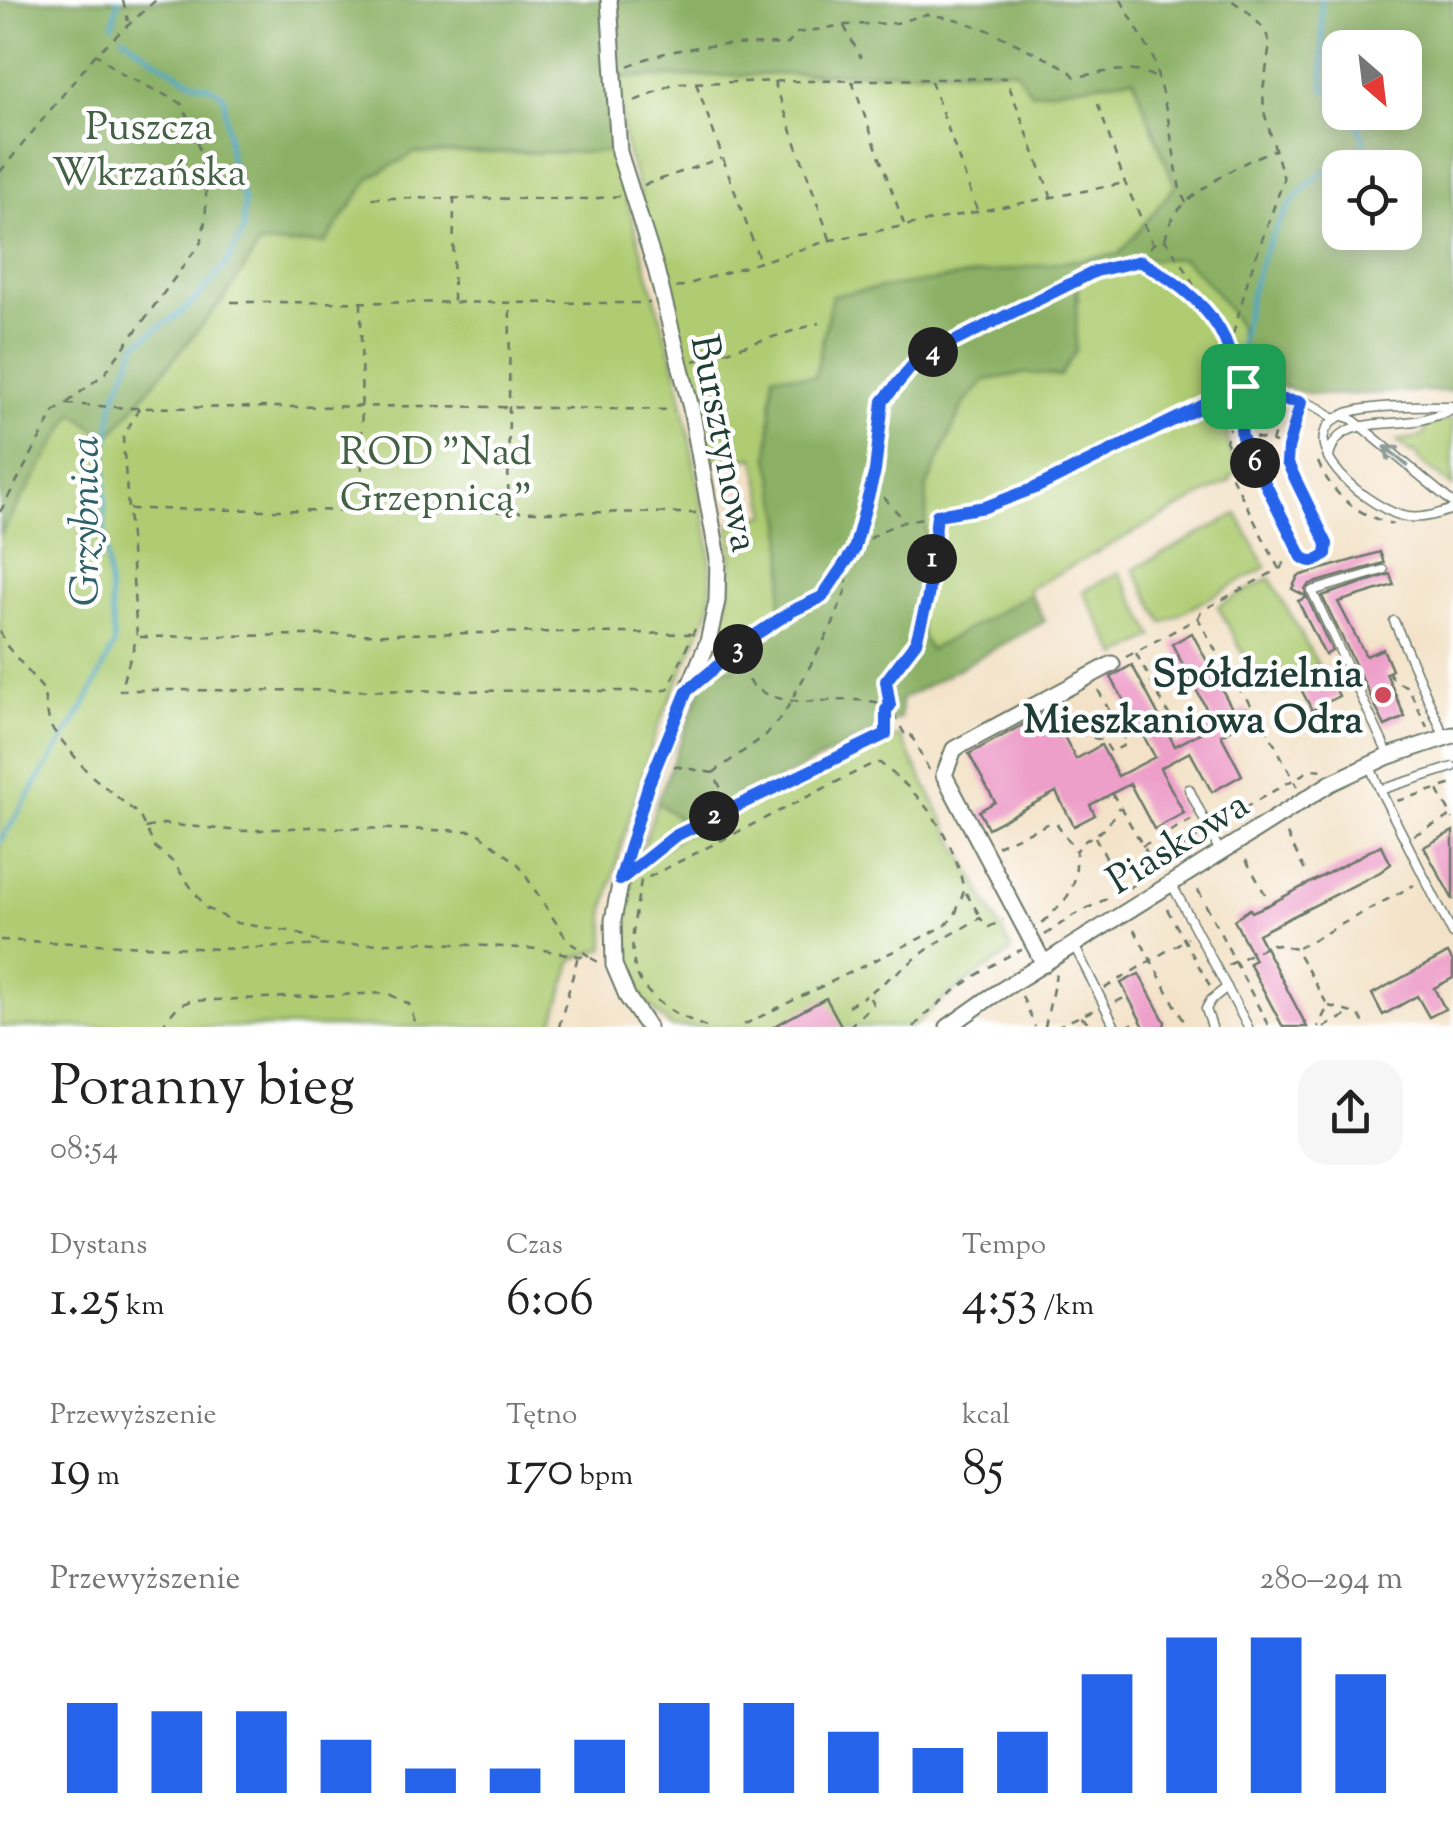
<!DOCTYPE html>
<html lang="pl">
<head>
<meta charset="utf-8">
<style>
  :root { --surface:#fff; --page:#f6f6f6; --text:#222; --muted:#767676; --accent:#2563eb }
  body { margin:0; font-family:"Sorts Mill Goudy",serif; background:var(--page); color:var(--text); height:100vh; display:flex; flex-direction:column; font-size:38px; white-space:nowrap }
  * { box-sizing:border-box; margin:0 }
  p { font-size:32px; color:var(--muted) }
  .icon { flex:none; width:55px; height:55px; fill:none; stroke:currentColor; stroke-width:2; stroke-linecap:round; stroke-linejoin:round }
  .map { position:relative; height:1027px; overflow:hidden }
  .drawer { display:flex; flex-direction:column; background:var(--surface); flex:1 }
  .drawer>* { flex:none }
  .needle { width:65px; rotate:152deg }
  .buttons { position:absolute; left:1322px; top:30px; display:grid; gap:20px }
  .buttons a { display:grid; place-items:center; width:100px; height:100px; border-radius:20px; background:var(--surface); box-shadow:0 5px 25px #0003; font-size:50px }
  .pin { position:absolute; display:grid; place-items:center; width:85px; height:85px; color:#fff; margin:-42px; border-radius:20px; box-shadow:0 5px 15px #0006 }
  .km { position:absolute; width:50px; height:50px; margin:-25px; border-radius:50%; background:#222; color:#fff; font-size:28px; line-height:50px; text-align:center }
  .round { display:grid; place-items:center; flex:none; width:105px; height:105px; border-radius:30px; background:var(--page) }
  .head { display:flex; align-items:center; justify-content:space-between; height:170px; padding:0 50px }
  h1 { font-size:55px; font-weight:600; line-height:75px }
  .stats { display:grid; grid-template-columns:repeat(3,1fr); gap:15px; height:170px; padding:10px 50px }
  .stats div { display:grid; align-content:center }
  .stats b { font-size:50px; font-weight:600 }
  .stats small { font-size:28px; font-weight:400 }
  .stats p { font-size:28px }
  .chart { height:280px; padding:20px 50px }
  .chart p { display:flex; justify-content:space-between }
  .chart svg { width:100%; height:180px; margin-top:10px; stroke:var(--accent); stroke-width:6 }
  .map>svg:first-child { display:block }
  .green { fill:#afcc73; stroke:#678454; stroke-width:2.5 }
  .forest { fill:#8bb065; stroke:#55764c; stroke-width:2.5; fill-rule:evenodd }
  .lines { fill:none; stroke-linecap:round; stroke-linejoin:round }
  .stream { stroke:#4ba7c9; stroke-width:4 }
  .building { fill:#ed9ec9 }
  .lane-casing { stroke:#697767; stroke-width:11 }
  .street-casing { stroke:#697767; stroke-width:19 }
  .path { stroke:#697767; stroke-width:2.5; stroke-dasharray:8 8; stroke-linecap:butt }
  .lane { stroke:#fff; stroke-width:8 }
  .street { stroke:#fff; stroke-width:15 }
  .oneway { stroke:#8f9e9a }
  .route-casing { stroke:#fff; stroke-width:20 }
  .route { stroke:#2563eb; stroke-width:12 }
  .poi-dot { fill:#d1495b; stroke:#fff; stroke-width:4 }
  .labels { text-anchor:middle; stroke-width:9; stroke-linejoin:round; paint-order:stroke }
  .park-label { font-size:40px; fill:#436144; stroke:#fff }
  .street-label { font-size:40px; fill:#1f3d34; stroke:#fff }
  .poi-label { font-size:40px; font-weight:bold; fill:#1f3d34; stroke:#fff; text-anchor:end }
  .water-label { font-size:42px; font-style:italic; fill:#2e6268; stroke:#fff }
</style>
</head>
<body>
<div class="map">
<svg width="1453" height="1027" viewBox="0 0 1453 1027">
  <rect width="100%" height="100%" fill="#fff"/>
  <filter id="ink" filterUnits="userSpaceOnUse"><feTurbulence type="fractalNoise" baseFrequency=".01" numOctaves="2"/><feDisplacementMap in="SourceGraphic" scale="20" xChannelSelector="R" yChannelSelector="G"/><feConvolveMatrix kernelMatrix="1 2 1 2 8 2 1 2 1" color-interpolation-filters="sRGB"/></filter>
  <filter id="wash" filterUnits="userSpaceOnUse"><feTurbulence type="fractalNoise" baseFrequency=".0048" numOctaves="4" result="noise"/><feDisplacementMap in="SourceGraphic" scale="40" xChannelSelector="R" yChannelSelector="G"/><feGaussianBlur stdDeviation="2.25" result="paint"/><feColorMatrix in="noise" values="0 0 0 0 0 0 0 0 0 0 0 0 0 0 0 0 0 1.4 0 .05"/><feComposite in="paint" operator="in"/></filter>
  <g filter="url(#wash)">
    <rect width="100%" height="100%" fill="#f3e2c7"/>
    <g class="green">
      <polygon points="1015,69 1031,93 1133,77 1175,186 1119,255 832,295 815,377 773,375 769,457 783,521 784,574 778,621 732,669 710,665 732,577 729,524 768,514 754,457 710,465 668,285 623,138 618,78"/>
      <polygon points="415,152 613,152 677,373 709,541 711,578 710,609 657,729 622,842 605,909 605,948 573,959 552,1027 0,1027 0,535 74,412 109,437 229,292 259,245 325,243 371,177"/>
      <path d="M 1137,257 L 1184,259 L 1212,287 L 1239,325 L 1243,365 L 1254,374 L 1237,391 L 1240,399 C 1222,426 1225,444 1238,472 L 1230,476 L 1231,480 L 1029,589 L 1030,594 L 930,650 L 922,636 L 917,613 L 924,574 L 927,486 L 963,405 L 985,380 L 1028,373 L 1079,299 L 1077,279 L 1097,267 Z"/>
      <polygon points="1453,418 1453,487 1418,459 1419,456 1413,451 1411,453 1396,441 1424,436 1426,425"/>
      <polygon points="1237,514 1266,567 1163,623 1134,569"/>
      <polygon points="1119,572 1154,636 1118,656 1083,591"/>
      <polygon points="1270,578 1318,665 1264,694 1218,606"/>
      <polygon points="900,736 1012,951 946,997 912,1027 671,1027 643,1000 623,960 620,939 633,875 642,863 685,833 867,746"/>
      <polygon points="657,802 689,826 638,862"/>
    </g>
    <path class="forest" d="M 0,0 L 1453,0 L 1453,391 C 1434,392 1415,391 1396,392 C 1340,395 1290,403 1244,365 L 1239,325 L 1212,287 L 1184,259 C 1145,258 1112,259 1077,278 L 1076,351 L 1060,376 L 1028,373 L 985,380 L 963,405 L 927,486 L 924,574 L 917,613 L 922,636 L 930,650 L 1030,594 L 1045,621 L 901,700 L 900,718 L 689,826 L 657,802 L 710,665 L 732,669 L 778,620 L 784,574 L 783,521 L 769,457 L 773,374 L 815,377 L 832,295 L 1119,254 L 1175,186 L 1133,78 L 1031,93 L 1014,69 L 608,78 L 613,152 L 415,153 L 371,177 L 325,243 L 259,245 L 229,292 L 108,438 L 74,413 L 0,535 ZM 1340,48 L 1405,48 L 1405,112 L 1340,112 ZM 1340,168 L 1405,168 L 1405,232 L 1340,232 Z"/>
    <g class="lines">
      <g class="stream">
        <polyline points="1321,0 1324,89 1340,97"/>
        <polyline points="113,25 118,0"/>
        <path d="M 1262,383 L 1241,371 L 1237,364 C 1247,300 1262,224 1314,180 C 1329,166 1348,155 1365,143 L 1354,112"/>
        <path d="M 0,842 L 85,705 L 114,645 L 104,524 L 107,447 L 114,399 L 137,343 L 186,309 L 207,287 L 230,258 L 243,231 L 244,201 L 230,159 L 224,96 C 209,83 204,87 190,80 C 166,67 144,53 123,36"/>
      </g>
    </g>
    <g id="blocks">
      <g class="building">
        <polygon points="1380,552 1384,563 1310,584 1305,589 1306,596 1292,589 1298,576"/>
        <polygon points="1390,574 1394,585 1338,602 1366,656 1383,649 1392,670 1386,673 1405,717 1385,726 1322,596"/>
        <polygon points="1307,597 1332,651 1325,655 1298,601"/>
        <polygon points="1192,633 1235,714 1246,708 1252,719 1221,735 1242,775 1212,792 1190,752 1160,768 1184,813 1154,829 1130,784 1090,805 1095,815 1074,826 1056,792 988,828 979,811 995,802 969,754 1050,710 1076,759 1101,745 1118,776 1155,757 1111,677 1132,665 1175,746 1215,725 1172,644"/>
        <polygon points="1330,677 1339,696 1312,710 1302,691"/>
        <polygon points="1453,831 1453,900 1424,847"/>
        <polygon points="1381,845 1391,864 1380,872 1258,934 1307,1027 1283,1027 1249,963 1255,960 1234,920 1250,909 1252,912 1268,905"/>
        <polygon points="1448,953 1453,962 1453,978 1434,988 1445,1009 1429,1017 1417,996 1383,1015 1372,994"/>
        <polygon points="1139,974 1165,1022 1164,1027 1144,1027 1121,983"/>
        <polygon points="826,998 842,1027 773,1027"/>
      </g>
    </g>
  </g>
  <g filter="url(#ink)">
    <use href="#blocks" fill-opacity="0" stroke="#697767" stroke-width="2.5"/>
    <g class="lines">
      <defs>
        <g id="lane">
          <polyline points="1243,386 1253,401"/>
          <path d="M 1301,402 L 1288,446 L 1287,463 L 1327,547 L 1323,557 L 1309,561 L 1303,557 L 1244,441 L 1240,420 L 1249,404 C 1274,389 1316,401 1335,420"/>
          <path d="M 1453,406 C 1426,406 1369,404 1345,414 C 1282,441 1374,513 1408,517 C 1423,519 1438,514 1453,509"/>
          <polyline points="1343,416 1352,419 1453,503"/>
          <path d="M 1329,459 C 1333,417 1384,426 1415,421 C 1427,419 1440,414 1453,410"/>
          <polyline points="1383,570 1312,591 1389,756"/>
          <polyline points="1394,621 1445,738"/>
          <polyline points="1369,764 1380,790 1453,767"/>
          <polyline points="1189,789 1220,852"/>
          <polyline points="1380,790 1453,934"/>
          <polyline points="1171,883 1248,1027"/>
          <polyline points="1074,945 1115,1027"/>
          <polyline points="1212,1027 1206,1009 1211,1000 1227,987"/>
        </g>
        <g id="street">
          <polyline points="609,0 619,152 656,269 691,408 718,558 717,601 708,642 648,786 621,880 613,920 614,965 628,998 648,1027"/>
          <polyline points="1044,964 944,775 954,749 1112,664"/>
          <polyline points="948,1027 989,998 1331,783 1389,756 1453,735"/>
        </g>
      </defs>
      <use href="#lane" class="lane-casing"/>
      <use href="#street" class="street-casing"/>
      <g class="path">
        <polyline points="123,0 128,21"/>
        <polyline points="1121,0 1153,57 1168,118 1180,190 1186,203"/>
        <polyline points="844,26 861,58"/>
        <path d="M 628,66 C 682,42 730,45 788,44 L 797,33 L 844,25 L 896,23 L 927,14 L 955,19 L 988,30 L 1068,69 L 1075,77 C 1103,73 1132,63 1158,79"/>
        <polyline points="774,81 830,239"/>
        <polyline points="852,81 904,224"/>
        <polyline points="931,81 977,210"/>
        <polyline points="696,83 759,259"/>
        <polyline points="635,101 675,83 1006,78 1051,196"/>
        <polyline points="1098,104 1125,183 1153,244"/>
        <polyline points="0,172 96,54 156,0"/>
        <polyline points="644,185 721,158"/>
        <polyline points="372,198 586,199 621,196"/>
        <path d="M 1165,240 C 1167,232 1169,224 1173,217 C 1189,193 1247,158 1275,150"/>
        <polyline points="1140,261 1153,244 1165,240 1183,265 1205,307"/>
        <polyline points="676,288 831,240 1125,183"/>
        <polyline points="453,301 454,199"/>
        <polyline points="231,302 650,303"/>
        <polyline points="361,302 362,509"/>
        <polyline points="1229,349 1249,276 1284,179 1264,112 1263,91 1270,44 1265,30 1248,12 1231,0"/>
        <polyline points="694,361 819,323"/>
        <path d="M 67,403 L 105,373 L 201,242 C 213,193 203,147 181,103 L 122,74 L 96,54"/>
        <polyline points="139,408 123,438 137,637 120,690 661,691 668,689 695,629"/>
        <polyline points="1255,416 1287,421"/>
        <polyline points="1255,437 1276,443"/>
        <polyline points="1272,442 1278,421"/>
        <path d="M 1318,462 C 1332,495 1358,516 1393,524"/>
        <polyline points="873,485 904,520"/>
        <polyline points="129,509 696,513"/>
        <polyline points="508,510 510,303"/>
        <polyline points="0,512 55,411 66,404 132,408 429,406 674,410"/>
        <polyline points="854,550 875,471 883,401 917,360 1096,271 1139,261 1190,294 1208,312 1225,339 1231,368 1236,377"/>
        <polyline points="1280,569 1289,556"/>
        <polyline points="1198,618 1201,611 1279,569 1232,477 1241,473 1226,441 1230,428"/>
        <polyline points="0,631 6,645 43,689 50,726 88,773 139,815 155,847 173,862 206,908 237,923 295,932 327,945"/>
        <polyline points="140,637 560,632 691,634"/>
        <polyline points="1136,653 1176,728 1168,733"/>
        <polyline points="1126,657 1198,618 1231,679 1259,715 1297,786"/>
        <polyline points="713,670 753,637 792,611 822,597 854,550 881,531 906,521 985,507 1035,488 1233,392"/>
        <polyline points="1389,672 1394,681 1408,687 1427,727"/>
        <polyline points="1058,707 1079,733 1104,741 1111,752 1127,744 1096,686"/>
        <polyline points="674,766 713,773 724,794"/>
        <polyline points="929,770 909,731 904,733 887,701 886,681 916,642 928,597 936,517"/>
        <polyline points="713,773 766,735 785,712 833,624 848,584 842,569"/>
        <polyline points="1438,790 1453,819"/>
        <polyline points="1112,793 1156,868"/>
        <polyline points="1397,801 1453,784"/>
        <polyline points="1216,824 1312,769 1323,770"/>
        <polyline points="145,828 163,824 242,831 310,827 476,831 518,864 568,941 589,956"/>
        <polyline points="1287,834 1306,873"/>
        <polyline points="1414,835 1453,815"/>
        <polyline points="1095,837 1120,884"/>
        <polyline points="997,846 1050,823 1057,824 1075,850"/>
        <polyline points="1142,846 1193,819"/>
        <polyline points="1246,860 1265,894"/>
        <path d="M 640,862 L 675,836 L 886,734 L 886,710 L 890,706 C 848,690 798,714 759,690 C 744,680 734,662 719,651"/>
        <polyline points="1198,890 1269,1027"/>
        <polyline points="966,893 980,916"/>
        <polyline points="1167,909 1210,986"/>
        <path d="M 1042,923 C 1071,896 1077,890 1076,851 L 1086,840 L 1106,828 L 1119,807"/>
        <polyline points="1134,929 1187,1027"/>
        <polyline points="1045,935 1072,916 1132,886 1201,834"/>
        <polyline points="0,940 220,949 422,942 538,949 591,958 600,963"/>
        <polyline points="1298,948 1414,885"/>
        <polyline points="1228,965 1272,944 1296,949 1328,1006 1318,1027"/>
        <polyline points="1105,988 1188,938"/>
        <polyline points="1022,996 1035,1027"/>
        <polyline points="1116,1002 1128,996"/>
        <polyline points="848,1006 866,995"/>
        <polyline points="1329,1006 1359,1015 1366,1027"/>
        <polyline points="1081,1017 1096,1027"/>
        <polyline points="161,1027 178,1006 190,1001 387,993 409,1004 414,1019 411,1027"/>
        <polyline points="559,1027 578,956"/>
        <path d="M 706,1027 C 622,993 626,963 641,881 L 874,763 L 880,763 C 925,798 953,834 964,891 L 955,915 L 945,926 L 739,1027"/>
        <polyline points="849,1027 873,1004 868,994 935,944 980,918 989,927 1003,920"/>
        <path d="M 914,1027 C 930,1006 997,958 1022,950"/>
        <polyline points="1045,1027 1056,974"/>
        <polyline points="1056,1027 1094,1010"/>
        <polyline points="1126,1027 1140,1020"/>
        <polyline points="1324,1027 1349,1014"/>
      </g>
      <use href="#lane" class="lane"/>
      <use href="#street" class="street"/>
    </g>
    <defs><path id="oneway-shaft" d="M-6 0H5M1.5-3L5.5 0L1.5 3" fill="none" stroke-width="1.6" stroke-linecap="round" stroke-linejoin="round" transform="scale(2.5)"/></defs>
    <use class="oneway" href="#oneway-shaft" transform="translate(1396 456) rotate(-140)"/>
  </g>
  <g class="lines" filter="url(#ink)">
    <defs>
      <path id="route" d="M 1243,386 L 1035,488 L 985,507 L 937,515 L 928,597 L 916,642 L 886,681 L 890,706 L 886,710 L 886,734 L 675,836 L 620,880 L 648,786 L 687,691 L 752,637 L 792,611 L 822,597 L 854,550 L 875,471 L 883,401 L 917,360 L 1096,271 L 1140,261 C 1173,279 1209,304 1225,340 C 1235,363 1227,366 1246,390 C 1247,391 1248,392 1248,393 L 1253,401 L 1268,398 L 1301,402 L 1288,448 L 1287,462 L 1327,544 L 1326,554 C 1319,561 1310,564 1302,557 L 1242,437 L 1240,417 L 1253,401 L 1243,386"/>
    </defs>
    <use href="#route" class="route-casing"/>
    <use href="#route" class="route"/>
  </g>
  <circle class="poi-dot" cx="1383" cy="695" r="10"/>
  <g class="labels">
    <g class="park-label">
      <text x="149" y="139">Puszcza<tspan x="149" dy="46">Wkrzańska</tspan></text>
      <text x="436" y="464">ROD "Nad<tspan x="436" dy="46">Grzepnicą"</tspan></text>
    </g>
    <g class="street-label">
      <text transform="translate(726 443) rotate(79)" y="14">Bursztynowa</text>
      <text transform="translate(1177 841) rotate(-32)" y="14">Piaskowa</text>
    </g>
    <g class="poi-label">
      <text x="1363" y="686">Spółdzielnia<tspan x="1363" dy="46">Mieszkaniowa Odra</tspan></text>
    </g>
    <g class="water-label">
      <text transform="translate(83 521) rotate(-90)" y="15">Grzybnica</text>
    </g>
  </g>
</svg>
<div class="buttons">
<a><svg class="needle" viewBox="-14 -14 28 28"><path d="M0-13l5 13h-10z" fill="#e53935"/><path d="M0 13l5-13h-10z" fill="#767676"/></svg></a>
<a><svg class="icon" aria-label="locate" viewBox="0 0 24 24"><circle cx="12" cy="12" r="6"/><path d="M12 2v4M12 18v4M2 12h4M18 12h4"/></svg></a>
</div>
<div class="pin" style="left:1243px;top:386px;background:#1e9e55"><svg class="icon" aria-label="arrive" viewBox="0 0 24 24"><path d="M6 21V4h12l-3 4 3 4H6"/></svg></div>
<b class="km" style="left:932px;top:559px">1</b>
<b class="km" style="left:714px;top:816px">2</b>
<b class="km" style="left:738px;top:649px">3</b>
<b class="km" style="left:933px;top:352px">4</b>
<b class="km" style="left:1255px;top:463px">6</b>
</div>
<section class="drawer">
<div class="head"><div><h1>Poranny bieg</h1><p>08:54</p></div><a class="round"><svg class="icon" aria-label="share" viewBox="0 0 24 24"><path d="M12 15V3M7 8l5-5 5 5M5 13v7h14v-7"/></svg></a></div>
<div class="stats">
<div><p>Dystans</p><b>1.25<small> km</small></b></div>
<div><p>Czas</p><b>6:06</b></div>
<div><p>Tempo</p><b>4:53<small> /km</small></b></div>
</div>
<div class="stats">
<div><p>Przewyższenie</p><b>19<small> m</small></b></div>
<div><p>Tętno</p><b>170<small> bpm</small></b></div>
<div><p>kcal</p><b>85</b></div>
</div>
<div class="chart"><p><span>Przewyższenie</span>280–294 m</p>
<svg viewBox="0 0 160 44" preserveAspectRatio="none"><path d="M5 44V22M15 44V24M25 44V24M35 44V31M45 44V38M55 44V38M65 44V31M75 44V22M85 44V22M95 44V29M105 44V33M115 44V29M125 44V15M135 44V6M145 44V6M155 44V15"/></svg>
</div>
</section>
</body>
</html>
